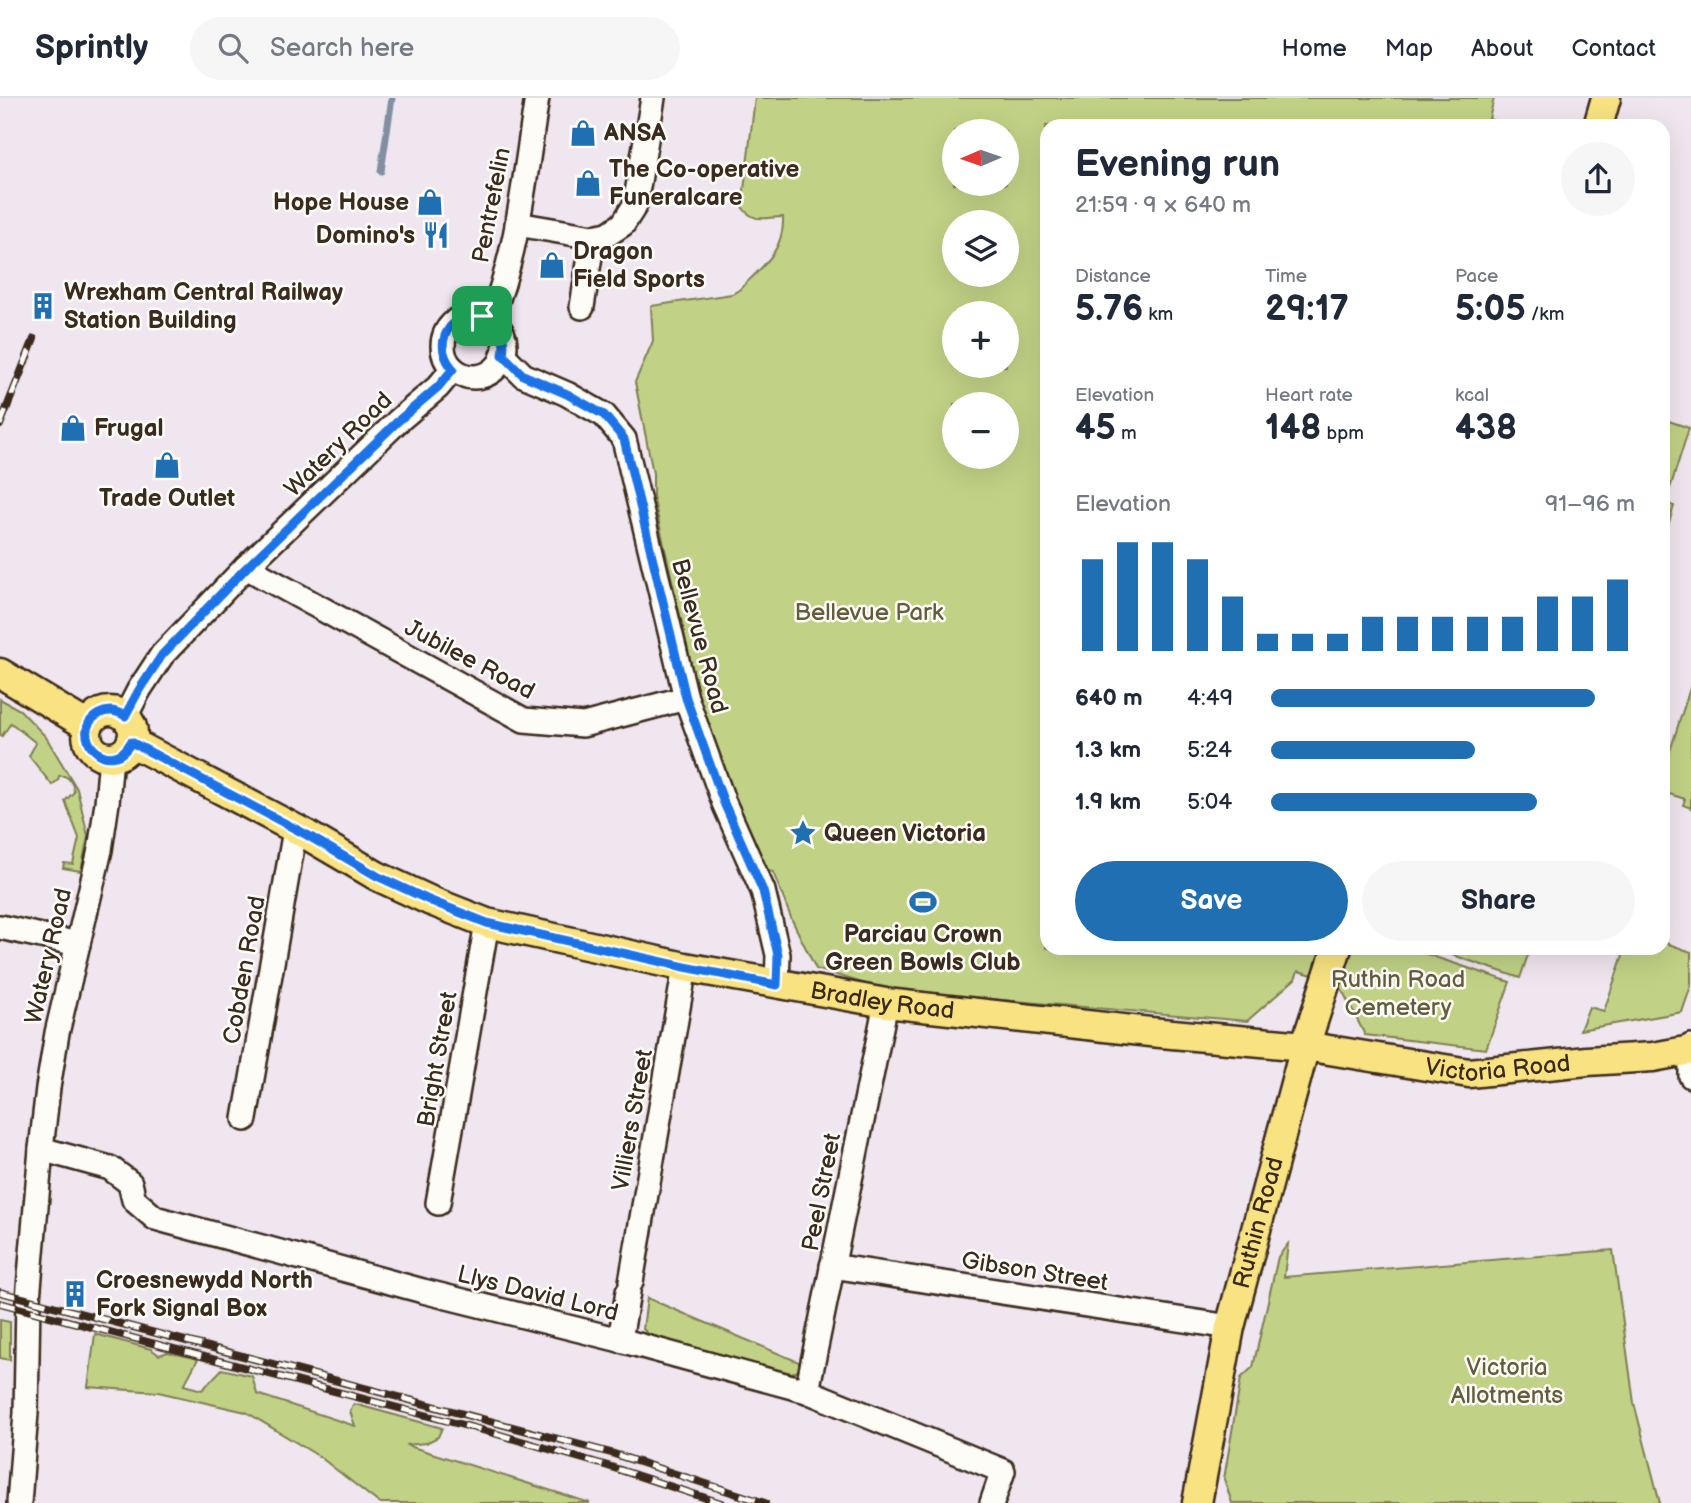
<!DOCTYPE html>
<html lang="en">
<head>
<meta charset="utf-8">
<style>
  :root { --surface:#fff; --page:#f6f6f7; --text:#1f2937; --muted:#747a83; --line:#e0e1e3; --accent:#1f6fb2 }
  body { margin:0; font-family:"Balsamiq Sans",sans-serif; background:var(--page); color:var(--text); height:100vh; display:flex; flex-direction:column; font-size:26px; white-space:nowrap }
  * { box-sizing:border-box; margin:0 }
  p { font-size:23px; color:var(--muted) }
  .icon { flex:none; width:38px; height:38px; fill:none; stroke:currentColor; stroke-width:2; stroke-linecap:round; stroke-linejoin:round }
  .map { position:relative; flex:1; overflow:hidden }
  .drawer { position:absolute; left:1040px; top:21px; width:630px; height:836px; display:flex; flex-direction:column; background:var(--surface); border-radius:21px; box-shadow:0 7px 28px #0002 }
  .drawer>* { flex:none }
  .needle { width:46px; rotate:268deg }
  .fabs { position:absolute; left:942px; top:21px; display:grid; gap:14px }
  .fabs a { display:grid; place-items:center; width:77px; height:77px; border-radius:50%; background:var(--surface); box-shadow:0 7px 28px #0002; font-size:35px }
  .pin { position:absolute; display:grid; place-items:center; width:60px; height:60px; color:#fff; margin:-30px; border-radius:14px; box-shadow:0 4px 10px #0006 }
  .round { display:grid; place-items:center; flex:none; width:74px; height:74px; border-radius:37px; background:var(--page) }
  .head { display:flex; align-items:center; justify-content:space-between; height:119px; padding:0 35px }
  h1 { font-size:38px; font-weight:700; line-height:52px }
  .figures { display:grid; grid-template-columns:repeat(3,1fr); gap:10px; height:119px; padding:7px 35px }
  .figures div { display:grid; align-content:center }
  .figures b { font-size:35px; font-weight:700 }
  .figures small { font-size:19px; font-weight:400 }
  .figures p { font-size:19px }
  .chart { height:196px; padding:14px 35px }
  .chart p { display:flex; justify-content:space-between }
  .chart svg { width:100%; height:126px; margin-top:7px; stroke:var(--accent); stroke-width:6 }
  .action { display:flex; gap:14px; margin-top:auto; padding:14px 35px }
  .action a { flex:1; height:80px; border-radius:42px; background:var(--accent); color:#fff; font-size:28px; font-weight:700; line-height:80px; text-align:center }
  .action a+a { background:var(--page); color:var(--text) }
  ul { padding:0 35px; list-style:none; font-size:23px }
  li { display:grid; grid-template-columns:112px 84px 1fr; align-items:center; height:52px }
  li i { height:18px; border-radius:9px; background:var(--accent) }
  header { display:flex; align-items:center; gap:42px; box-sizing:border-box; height:98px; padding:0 35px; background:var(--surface); border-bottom:2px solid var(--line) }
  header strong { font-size:33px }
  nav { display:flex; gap:38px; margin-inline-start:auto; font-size:24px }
  .search { width:490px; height:63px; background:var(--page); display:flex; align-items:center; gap:18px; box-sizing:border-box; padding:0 24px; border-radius:38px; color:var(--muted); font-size:26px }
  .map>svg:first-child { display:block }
  .green { fill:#c1d286; stroke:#7e7e52; stroke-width:2; fill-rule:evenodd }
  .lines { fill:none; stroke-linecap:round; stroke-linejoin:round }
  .stream { stroke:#818fa1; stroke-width:7 }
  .minor-casing { stroke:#3b2a1e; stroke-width:28 }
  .major-casing { stroke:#3b2a1e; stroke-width:33 }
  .minor { stroke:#fdfcf7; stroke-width:23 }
  .major { stroke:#f8e281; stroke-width:28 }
  .rail-casing { stroke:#3b2a1e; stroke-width:8 }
  .rail { stroke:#fdfcf7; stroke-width:5; stroke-dasharray:16; stroke-linecap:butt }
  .route-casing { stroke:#fff; stroke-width:14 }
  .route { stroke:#1a73e8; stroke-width:9 }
  .labels { text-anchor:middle; stroke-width:5; stroke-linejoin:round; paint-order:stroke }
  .poi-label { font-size:24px; font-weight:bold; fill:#3b2a1e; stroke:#fdfcf7; text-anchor:start }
  .street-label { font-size:24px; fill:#3b2a1e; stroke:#fdfcf7 }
  .park-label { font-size:24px; fill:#635c3d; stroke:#fdfcf7 }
</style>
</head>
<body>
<header>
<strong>Sprintly</strong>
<div class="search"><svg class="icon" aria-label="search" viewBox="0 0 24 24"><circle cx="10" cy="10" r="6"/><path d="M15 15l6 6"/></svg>Search here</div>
<nav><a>Home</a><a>Map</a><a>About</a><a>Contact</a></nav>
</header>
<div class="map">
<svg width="1691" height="1405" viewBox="0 0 1691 1405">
  <rect width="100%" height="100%" fill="#f0e6ef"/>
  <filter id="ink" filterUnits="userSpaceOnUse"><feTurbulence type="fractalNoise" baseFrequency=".0143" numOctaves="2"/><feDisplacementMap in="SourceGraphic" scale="14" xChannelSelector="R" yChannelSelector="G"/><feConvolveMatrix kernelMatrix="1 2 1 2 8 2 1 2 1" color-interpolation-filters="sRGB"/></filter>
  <g filter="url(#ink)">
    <g class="green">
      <path d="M 755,0 L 1494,0 L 1489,21 L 1508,28 L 1046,28 L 1046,850 L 1321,851 L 1313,877 L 1298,873 L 1295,881 L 1247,923 L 886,892 L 816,871 L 792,822 L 773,774 L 764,772 L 733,700 L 698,597 L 653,398 L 653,375 L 635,284 L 653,243 L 651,208 L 732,196 L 739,192 C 761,170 785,153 783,119 C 764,119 755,126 742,109 ZM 954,33 L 1006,33 L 1006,86 L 954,86 ZM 954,124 L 1006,124 L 1006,177 L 954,177 ZM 954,215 L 1006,215 L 1006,268 L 954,268 ZM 954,306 L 1006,306 L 1006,359 L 954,359 Z"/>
      <polygon points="1663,321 1689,330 1668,397 1663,395"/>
      <polygon points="1663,404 1674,408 1663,444 1662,404"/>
      <polygon points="1691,587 1691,710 1683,707 1685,701 1663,694 1663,675"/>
      <path d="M 0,601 L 20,612 L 46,639 L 77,691 L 88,738 L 81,773 L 63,770 L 64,765 L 73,766 L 79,740 L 65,703 L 74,694 C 73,686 69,676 59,678 L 58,682 L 52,687 L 29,658 L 36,645 L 11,625 L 2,638 L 0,636 Z"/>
      <polygon points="1663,844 1691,854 1691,888 1682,914 1580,932 1589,909 1604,913 1625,851 1662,850"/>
      <polygon points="1351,850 1411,851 1510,884 1486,951 1365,937 1340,888"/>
      <polygon points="1435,851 1530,851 1520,880"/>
      <polygon points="1288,1146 1284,1179 1613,1152 1634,1305 1660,1405 1232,1405 1224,1381 1241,1280 1253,1269 1278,1159"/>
      <polygon points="647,1200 806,1267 800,1273 790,1275 653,1240 643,1231"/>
      <polygon points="0,1222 10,1224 10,1262 0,1260"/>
      <polygon points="95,1236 151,1251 159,1257 168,1254 198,1261 184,1287 202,1292 222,1271 252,1278 257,1296 355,1328 350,1313 354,1306 442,1330 438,1339 426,1345 406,1347 590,1405 379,1405 320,1359 246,1314 158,1294 88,1289"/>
    </g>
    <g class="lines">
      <polyline class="stream" points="381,73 392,0"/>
      <defs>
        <g id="minor">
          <polyline points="517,126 593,139 608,136 623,126 635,107 653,0"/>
          <polyline points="582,209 593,139"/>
          <circle cx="474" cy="248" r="31"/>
          <path d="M 490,222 C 519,152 525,74 537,0"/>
          <polyline points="503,257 523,277 567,296 604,317 624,341 686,600 724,705 763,793 778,857 777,887"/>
          <polyline points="246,469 524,622 583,627 686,600"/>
          <polyline points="125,619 139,592 162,557 246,469 398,323 438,289 453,271"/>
          <polyline points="0,829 78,846"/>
          <polyline points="1691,948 1691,978"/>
          <polyline points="245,1021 295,732"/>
          <polyline points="41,1051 110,1070 130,1085 134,1102 155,1120 423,1193 620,1242 807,1293 1003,1373 992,1405"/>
          <polyline points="438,1105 487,825"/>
          <polyline points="832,1168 1230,1229"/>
          <polyline points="631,1184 685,869"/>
          <polyline points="620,1242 628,1194"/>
          <polyline points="807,1293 886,905"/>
          <polyline points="19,1405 26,1315 28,1201 41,1051 48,990 57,935 100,752 107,705 111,659"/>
        </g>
        <g id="major">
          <polyline points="1598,28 1606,0"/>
          <polyline points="0,575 88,628"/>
          <circle cx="110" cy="636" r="23"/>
          <path id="s1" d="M 131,644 L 307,737 L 377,778 L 431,803 L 487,825 L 685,869 L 886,905 L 1150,934 L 1305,948 L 1469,975 L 1587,963 L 1653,959 L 1691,952"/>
          <path id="s2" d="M 1197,1405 L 1230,1229 L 1305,948 L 1337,850"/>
        </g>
      </defs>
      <use href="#minor" class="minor-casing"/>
      <use href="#major" class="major-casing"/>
      <use href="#minor" class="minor"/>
      <use href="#major" class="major"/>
      <defs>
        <g id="rail">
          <polyline points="0,327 34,241"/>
          <polyline points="0,1194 611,1355 765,1405"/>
          <polyline points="0,1205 497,1336 608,1368 721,1405"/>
        </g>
      </defs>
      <use href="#rail" class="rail-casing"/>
      <use href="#rail" class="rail"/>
    </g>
  </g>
  <g class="lines" filter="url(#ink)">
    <defs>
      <path id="route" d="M 472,217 C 496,220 507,234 503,257 L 523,277 L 567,296 L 604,317 L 624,341 L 686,600 L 724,705 L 763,793 L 778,857 L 777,887 L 685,869 L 487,825 L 431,803 L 377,778 L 307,737 L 131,644 C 110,683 65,635 99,616 C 108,611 117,613 125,618 L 139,592 L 162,557 L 246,470 L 398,323 L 438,289 L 453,271 C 434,249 444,223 472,217 Z"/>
    </defs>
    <use href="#route" class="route-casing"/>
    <use href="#route" class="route"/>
  </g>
  <defs>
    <symbol id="shop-bare" viewBox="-9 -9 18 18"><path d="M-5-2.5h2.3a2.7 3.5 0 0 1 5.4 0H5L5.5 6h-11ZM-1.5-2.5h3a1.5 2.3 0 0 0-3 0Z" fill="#1f6fb2" stroke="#fdfcf7" stroke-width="2.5" paint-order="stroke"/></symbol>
    <symbol id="restaurant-bare" viewBox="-9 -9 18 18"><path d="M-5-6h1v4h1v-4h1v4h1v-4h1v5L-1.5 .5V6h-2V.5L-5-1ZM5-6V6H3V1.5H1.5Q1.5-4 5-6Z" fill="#1f6fb2" stroke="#fdfcf7" stroke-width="2.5" paint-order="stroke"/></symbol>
    <symbol id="building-bare" viewBox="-9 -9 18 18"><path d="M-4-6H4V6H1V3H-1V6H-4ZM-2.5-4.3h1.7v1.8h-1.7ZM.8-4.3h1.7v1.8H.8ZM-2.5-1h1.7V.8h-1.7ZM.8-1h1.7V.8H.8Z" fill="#1f6fb2" stroke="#fdfcf7" stroke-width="2.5" paint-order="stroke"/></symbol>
    <symbol id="sight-bare" viewBox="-9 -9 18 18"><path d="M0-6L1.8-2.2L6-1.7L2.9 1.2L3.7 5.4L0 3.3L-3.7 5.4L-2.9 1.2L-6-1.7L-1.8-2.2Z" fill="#1f6fb2" stroke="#fdfcf7" stroke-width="2.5" paint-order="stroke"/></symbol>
    <symbol id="stadium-bare" viewBox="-9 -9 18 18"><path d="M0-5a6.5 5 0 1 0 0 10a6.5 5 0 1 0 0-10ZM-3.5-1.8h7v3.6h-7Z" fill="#1f6fb2" stroke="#fdfcf7" stroke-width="2.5" paint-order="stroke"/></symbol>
  </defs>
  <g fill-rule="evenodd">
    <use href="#shop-bare" x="564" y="16" width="38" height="38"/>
    <use href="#shop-bare" x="569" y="66" width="38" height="38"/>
    <use href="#shop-bare" x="411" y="85" width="38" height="38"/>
    <use href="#restaurant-bare" x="417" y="118" width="38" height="38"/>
    <use href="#shop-bare" x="533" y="148" width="38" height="38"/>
    <use href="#building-bare" x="24" y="189" width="38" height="38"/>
    <use href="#shop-bare" x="54" y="311" width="38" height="38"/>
    <use href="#shop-bare" x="148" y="348" width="38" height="38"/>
    <use href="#sight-bare" x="784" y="716" width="38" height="38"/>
    <use href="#stadium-bare" x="904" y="785" width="38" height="38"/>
    <use href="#building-bare" x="56" y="1177" width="38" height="38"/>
  </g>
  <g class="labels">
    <g class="poi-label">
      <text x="604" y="43">ANSA</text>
      <text x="609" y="79">The Co-operative<tspan x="609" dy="28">Funeralcare</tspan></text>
      <text x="409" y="112" text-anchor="end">Hope House</text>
      <text x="415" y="145" text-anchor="end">Domino's</text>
      <text x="573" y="161">Dragon<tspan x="573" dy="28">Field Sports</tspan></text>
      <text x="64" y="202">Wrexham Central Railway<tspan x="64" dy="28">Station Building</tspan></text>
      <text x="94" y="338">Frugal</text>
      <text x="167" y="408" text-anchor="middle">Trade Outlet</text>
      <text x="824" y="743">Queen Victoria</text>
      <text x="923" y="844" text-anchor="middle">Parciau Crown<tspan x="923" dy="28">Green Bowls Club</tspan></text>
      <text x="96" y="1190">Croesnewydd North<tspan x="96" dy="28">Fork Signal Box</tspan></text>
    </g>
    <g class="street-label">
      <text transform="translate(491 107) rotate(-79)" y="8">Pentrefelin</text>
      <text transform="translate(338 346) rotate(-44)" y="8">Watery Road</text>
      <text transform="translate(700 538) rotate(75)" y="8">Bellevue Road</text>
      <text transform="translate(470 561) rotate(28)" y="8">Jubilee Road</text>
      <text transform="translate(48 858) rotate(-77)" y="8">Watery Road</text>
      <text transform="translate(244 872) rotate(-80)" y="8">Cobden Road</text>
      <text dy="8" stroke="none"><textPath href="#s1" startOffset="803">Bradley Road</textPath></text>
      <text transform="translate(437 961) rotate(-80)" y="8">Bright Street</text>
      <text dy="8" stroke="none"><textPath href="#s1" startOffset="1423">Victoria Road</textPath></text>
      <text transform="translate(632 1022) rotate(-80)" y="8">Villiers Street</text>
      <text transform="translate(821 1094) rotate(-79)" y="8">Peel Street</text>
      <text dy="8" stroke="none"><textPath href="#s2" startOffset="287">Ruthin Road</textPath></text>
      <text transform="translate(1035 1173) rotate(9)" y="8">Gibson Street</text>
      <text transform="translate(538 1195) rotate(14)" y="8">Llys David Lord</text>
    </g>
    <g class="park-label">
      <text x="869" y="522">Bellevue Park</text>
      <text x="1398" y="889">Ruthin Road<tspan x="1398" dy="28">Cemetery</tspan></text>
      <text x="1507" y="1277">Victoria<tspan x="1507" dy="28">Allotments</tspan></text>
    </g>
  </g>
</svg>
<div class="fabs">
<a><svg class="needle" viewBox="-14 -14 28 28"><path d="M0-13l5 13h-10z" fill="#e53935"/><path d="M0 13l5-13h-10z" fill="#747a83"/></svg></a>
<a><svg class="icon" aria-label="layers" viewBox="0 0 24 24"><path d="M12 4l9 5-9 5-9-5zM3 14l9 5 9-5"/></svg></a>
<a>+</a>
<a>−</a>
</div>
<div class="pin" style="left:482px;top:218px;background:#1e9e55"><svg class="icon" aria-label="arrive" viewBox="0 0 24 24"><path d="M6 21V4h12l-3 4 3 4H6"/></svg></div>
<section class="drawer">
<div class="head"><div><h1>Evening run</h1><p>21:59 · 9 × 640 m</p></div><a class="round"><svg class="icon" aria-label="share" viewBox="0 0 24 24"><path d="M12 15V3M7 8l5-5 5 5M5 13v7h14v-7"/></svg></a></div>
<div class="figures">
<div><p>Distance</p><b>5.76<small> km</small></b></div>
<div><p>Time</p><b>29:17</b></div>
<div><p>Pace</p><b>5:05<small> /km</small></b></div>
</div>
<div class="figures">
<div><p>Elevation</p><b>45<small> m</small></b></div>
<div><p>Heart rate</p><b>148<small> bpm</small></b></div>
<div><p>kcal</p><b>438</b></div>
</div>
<div class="chart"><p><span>Elevation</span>91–96 m</p>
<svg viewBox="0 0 160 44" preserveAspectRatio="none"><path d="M5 44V12M15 44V6M25 44V6M35 44V12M45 44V25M55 44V38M65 44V38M75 44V38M85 44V32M95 44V32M105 44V32M115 44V32M125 44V32M135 44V25M145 44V25M155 44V19"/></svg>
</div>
<ul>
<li><b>640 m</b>4:49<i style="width:89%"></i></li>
<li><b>1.3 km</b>5:24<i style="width:56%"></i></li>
<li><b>1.9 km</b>5:04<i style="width:73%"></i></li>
</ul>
<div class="action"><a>Save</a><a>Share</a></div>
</section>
</div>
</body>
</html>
